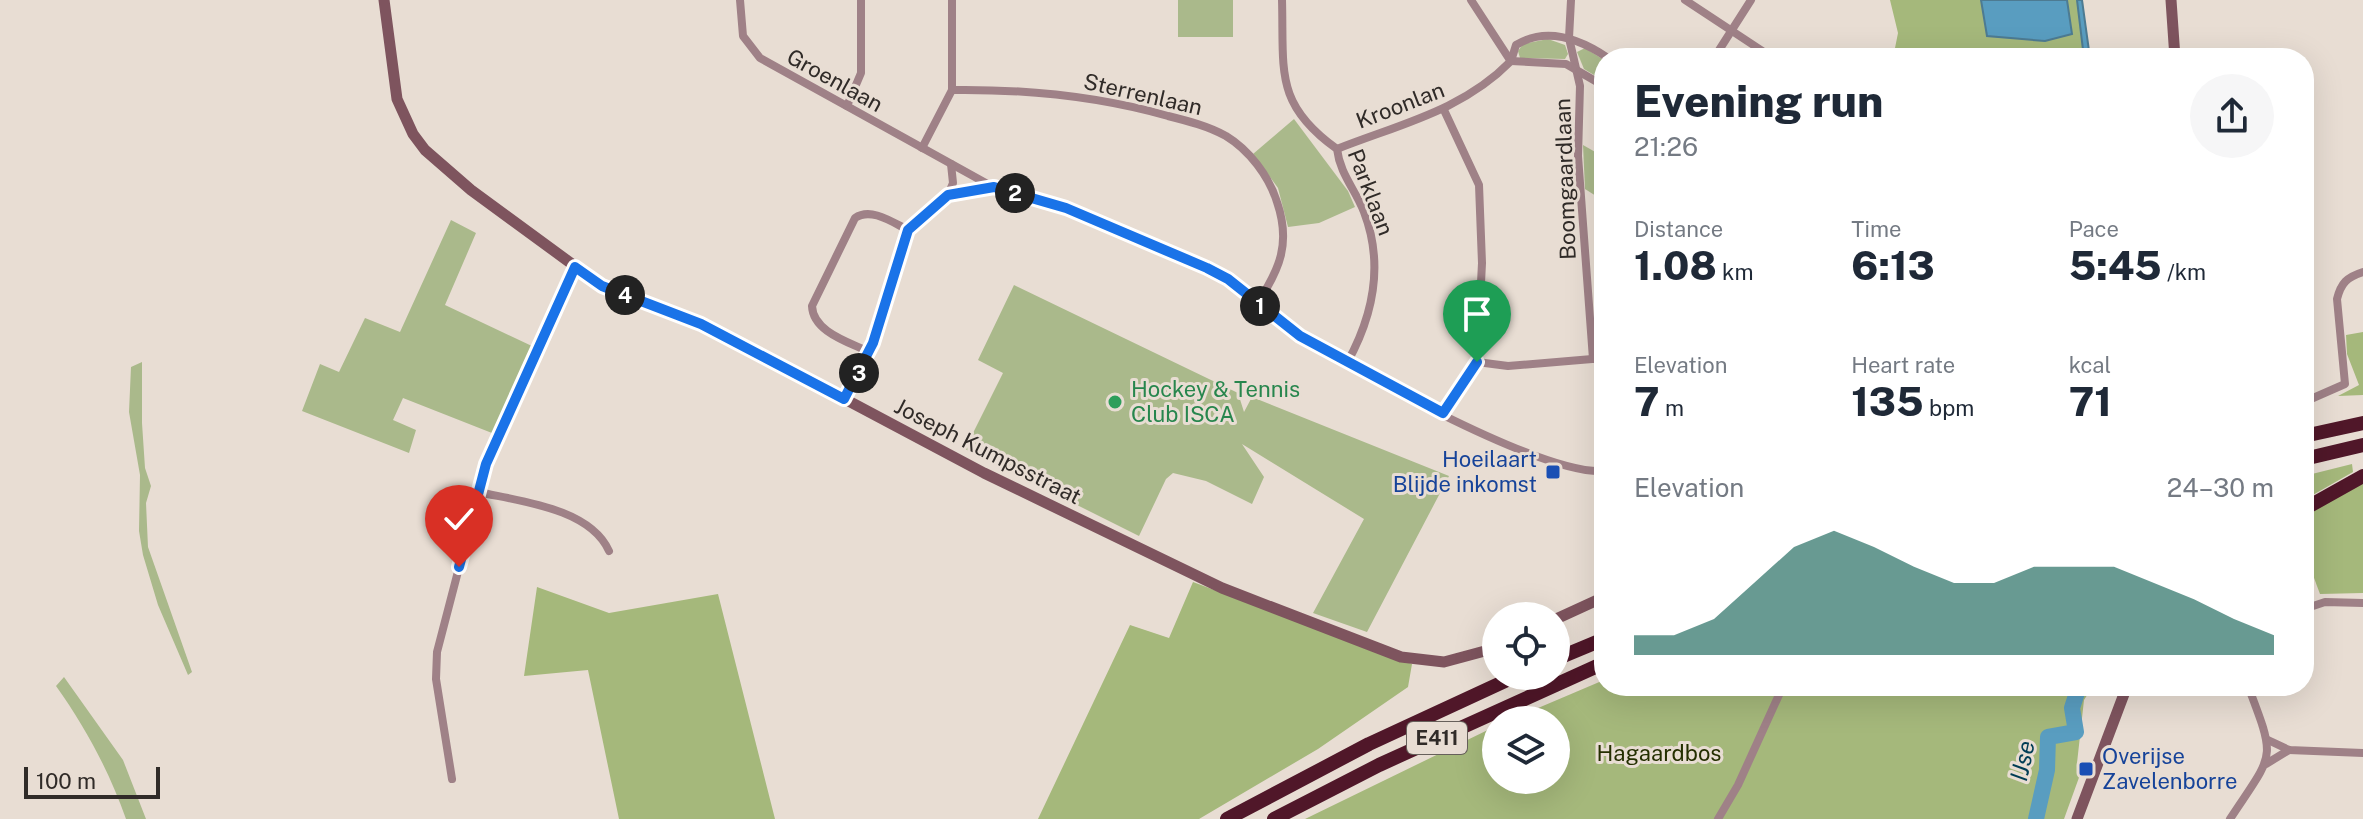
<!DOCTYPE html>
<html lang="en">
<head>
<meta charset="utf-8">
<style>
  :root { --surface:#fff; --page:#f6f6f7; --text:#1f2937; --muted:#747a83; --accent:#297065 }
  body { margin:0; font-family:"Public Sans",sans-serif; background:var(--page); color:var(--text); height:100vh; display:flex; flex-direction:column; font-size:30px; white-space:nowrap }
  * { box-sizing:border-box; margin:0 }
  p { font-size:26px; color:var(--muted) }
  .icon { flex:none; width:44px; height:44px; fill:none; stroke:currentColor; stroke-width:2; stroke-linecap:round; stroke-linejoin:round }
  .map { position:relative; flex:1; overflow:hidden }
  .panel { position:absolute; left:1594px; top:48px; width:720px; height:648px; display:flex; flex-direction:column; background:var(--surface); border-radius:32px; box-shadow:0 8px 32px #0002 }
  .panel>* { flex:none }
  .controls { position:absolute; left:1482px; top:602px; display:grid; gap:16px }
  .controls a { display:grid; place-items:center; width:88px; height:88px; border-radius:50%; background:var(--surface); box-shadow:0 8px 32px #0002; font-size:40px }
  .scale { position:absolute; left:24px; bottom:20px; width:136px; box-sizing:border-box; padding-left:8px; border:4px solid #302b28; border-top:0; font-size:22px; line-height:28px; white-space:nowrap; color:#302b28; -webkit-text-stroke:6px #e8ddd3; paint-order:stroke }
  .pin { position:absolute; display:grid; place-items:center; width:68px; height:68px; color:#fff; margin:-82px -34px; border-radius:50% 50% 50% 0; rotate:-45deg; box-shadow:0 0 8px #0007 }
  .pin .icon { rotate:45deg }
  .km { position:absolute; width:40px; height:40px; margin:-20px; border-radius:50%; background:#222; color:#fff; font-size:22px; line-height:40px; text-align:center }
  .round { display:grid; place-items:center; flex:none; width:84px; height:84px; border-radius:42px; background:var(--page) }
  .overview { display:flex; align-items:center; justify-content:space-between; height:136px; padding:0 40px }
  h1 { font-size:44px; font-weight:800; line-height:60px }
  .figures { display:grid; grid-template-columns:repeat(3,1fr); gap:12px; height:136px; padding:8px 40px }
  .figures div { display:grid; align-content:center }
  .figures b { font-size:40px; font-weight:800 }
  .figures small { font-size:22px; font-weight:400 }
  .figures p { font-size:22px }
  .chart { height:224px; padding:16px 40px }
  .chart p { display:flex; justify-content:space-between }
  .chart svg { width:100%; height:144px; margin-top:8px; fill:var(--accent); opacity:.7 }
  .map>svg:first-child { display:block }
  .green { fill:#aab98b }
  .forest { fill:#a5b87b }
  .water { fill:#599dc0; stroke:#4d7b92; stroke-width:2 }
  .lines { fill:none; stroke-linecap:round; stroke-linejoin:round }
  .river { stroke:#599dc0; stroke-width:16 }
  .street { stroke:#9f8187; stroke-width:8 }
  .secondary { stroke:#7e545e; stroke-width:11 }
  .highway { stroke:#501729; stroke-width:14 }
  .route-casing { stroke:#fff; stroke-width:16 }
  .route { stroke:#1a73e8; stroke-width:10 }
  .leisure-dot { fill:#2e9e5b; stroke:#e8ddd3; stroke-width:3 }
  .transit-dot { fill:#1a4fb4; stroke:#e8ddd3; stroke-width:3 }
  .labels { text-anchor:middle; stroke-width:6; stroke-linejoin:round; paint-order:stroke }
  .shield { fill:#e8ddd3; stroke:#67605b; stroke-width:2 }
  .shield-label { font-size:20px; font-weight:bold; fill:#302b28 }
  .street-label { font-size:22px; fill:#302b28; stroke:#e8ddd3 }
  .leisure-label { font-size:22px; fill:#27864d; stroke:#e8ddd3; text-anchor:start }
  .transit-label { font-size:22px; fill:#164399; stroke:#e8ddd3; text-anchor:end }
  .park-label { font-size:22px; fill:#242f00; stroke:#e8ddd3 }
  .water-label { font-size:24px; font-style:italic; fill:#003d55; stroke:#e8ddd3 }
</style>
</head>
<body>
<div class="map">
<svg width="2363" height="819" viewBox="0 0 2363 819">
  <rect width="100%" height="100%" fill="#e8ddd3"/>
  <g class="green">
    <rect x="1178" y="0" width="55" height="37"/>
    <polygon points="1548,39 1565,45 1568,54 1565,59 1520,58 1518,51 1523,44"/>
    <polygon points="1585,48 1604,60 1604,81 1584,69 1577,52"/>
    <polygon points="1294,119 1348,191 1355,207 1319,223 1288,227 1278,188 1253,154"/>
    <polygon points="1583,145 1604,157 1604,201 1585,189"/>
    <polygon points="451,220 476,233 445,305 534,347 497,435 403,398 393,420 416,430 409,453 302,411 320,364 339,372 365,318 400,332"/>
    <polygon points="1014,285 1238,393 1244,412 1252,397 1449,476 1367,632 1313,613 1364,519 1242,444 1264,477 1252,504 1206,481 1173,473 1166,479 1139,536 965,449 1003,373 978,360"/>
    <polygon points="142,362 142,423 145,468 151,486 146,503 148,547 192,672 188,675 158,605 143,555 139,531 140,475 129,412 131,367"/>
    <path d="M 64,677 L 123,760 L 146,819 L 126,819 C 109,771 86,728 56,686 Z"/>
  </g>
  <g class="forest">
    <polygon points="1890,0 1981,0 1987,36 2071,34 2067,0 2083,0 2084,58 1893,58 1898,33"/>
    <polygon points="2363,332 2363,395 2338,396 2359,385 2347,354 2346,335"/>
    <polygon points="2352,464 2353,472 2304,500 2304,476"/>
    <polygon points="2363,483 2363,593 2320,594 2304,551 2304,515"/>
    <polygon points="1193,582 1412,664 1408,687 1318,749 1199,819 1038,819 1130,625 1169,638"/>
    <polygon points="537,587 609,613 718,594 775,819 619,819 588,670 524,676"/>
    <polygon points="1604,680 1604,686 2093,686 2084,700 2077,763 2081,772 2064,819 1305,819 1496,726 1496,780 1556,780 1556,720 1510,720"/>
  </g>
  <g class="water">
    <polygon points="1981,0 2067,0 2072,34 2045,41 1987,36"/>
    <polygon points="2077,0 2082,0 2090,58 2084,58"/>
  </g>
  <g class="lines">
    <polyline class="river" points="2036,819 2047,770 2048,737 2076,732 2072,708 2079,686"/>
    <g class="street">
      <polyline points="740,0 743,36 760,58 993,187"/>
      <path d="M 1282,0 C 1284,71 1274,104 1337,149 C 1340,174 1355,189 1364,212 C 1384,264 1373,316 1347,363"/>
      <polyline points="1471,0 1510,60"/>
      <polyline points="1571,0 1569,38 1580,86 1578,156 1593,359"/>
      <polyline points="1685,0 1773,58"/>
      <polyline points="1714,58 1751,0"/>
      <path d="M 1511,61 L 1516,45 C 1547,26 1580,39 1608,58"/>
      <polyline points="1511,61 1566,64 1604,86"/>
      <path d="M 952,90 C 1026,89 1097,96 1168,116 C 1188,121 1208,126 1226,136 C 1249,150 1269,176 1277,202 C 1291,243 1280,269 1257,304"/>
      <polyline points="847,106 861,73 861,0"/>
      <polyline points="922,148 952,90 952,0"/>
      <path d="M 1337,149 C 1400,124 1462,111 1511,61"/>
      <polyline points="948,195 953,183 951,164"/>
      <path d="M 869,352 C 849,342 813,332 812,306 L 855,218 C 871,207 892,222 908,230"/>
      <polyline points="1477,362 1508,366 1604,358"/>
      <path d="M 844,399 L 873,343 L 908,230 L 948,195 L 994,187 L 1066,208 L 1207,268 C 1234,283 1255,305 1280,323 C 1337,362 1541,476 1604,471"/>
      <path d="M 2304,402 L 2345,384 L 2337,299 C 2341,283 2347,277 2363,272"/>
      <polyline points="1443,413 1477,362 1482,263 1479,185 1444,110"/>
      <path d="M 478,492 C 519,501 590,508 609,551"/>
      <polyline points="2304,609 2325,602 2363,603"/>
      <polyline points="2268,740 2289,750 2363,753"/>
      <polyline points="2266,764 2289,750"/>
      <polyline points="452,779 436,679 437,652 486,464 575,267"/>
      <polyline points="1718,819 1738,785 1783,686"/>
      <path d="M 2230,819 C 2274,752 2277,762 2248,686"/>
    </g>
    <g class="secondary">
      <polyline points="384,0 397,99 413,134 425,150 471,190 602,286 728,337 984,473 1222,588 1401,657 1444,662 1496,648"/>
      <polyline points="2171,0 2175,58"/>
      <polyline points="1556,619 1604,597"/>
      <polyline points="2077,819 2127,686"/>
    </g>
    <g class="highway">
      <polyline points="2304,436 2363,423"/>
      <polyline points="2304,459 2363,445"/>
      <polyline points="2304,509 2363,476"/>
      <polyline points="1556,659 1604,639"/>
      <polyline points="1227,819 1369,744 1516,676"/>
      <polyline points="1274,819 1379,765 1604,663"/>
    </g>
  </g>
  <g class="lines">
    <defs>
      <polyline id="route" points="459,567 486,464 575,267 602,286 701,324 844,399 873,343 908,230 948,195 994,187 1066,208 1207,268 1228,279 1300,336 1443,413 1477,362"/>
    </defs>
    <use href="#route" class="route-casing"/>
    <use href="#route" class="route"/>
  </g>
  <circle class="leisure-dot" cx="1115" cy="402" r="8"/>
  <g class="transit-dot">
    <rect x="1545" y="464" width="16" height="16" rx="4"/>
    <rect x="2078" y="761" width="16" height="16" rx="4"/>
  </g>
  <g class="labels">
    <rect class="shield" x="1407" y="722" width="60" height="32" rx="6"/>
    <g class="shield-label">
      <text x="1437" y="745">E411</text>
    </g>
    <g class="street-label">
      <text transform="translate(835 80) rotate(29)" y="8">Groenlaan</text>
      <text transform="translate(1143 94) rotate(13)" y="8">Sterrenlaan</text>
      <text transform="translate(1400 105) rotate(-21)" y="8">Kroonlan</text>
      <text transform="translate(1565 179) rotate(-92)" y="8">Boomgaardlaan</text>
      <text transform="translate(1371 192) rotate(69)" y="8">Parklaan</text>
      <text transform="translate(988 451) rotate(27)" y="8">Joseph Kumpsstraat</text>
    </g>
    <g class="leisure-label">
      <text x="1131" y="397">Hockey &amp; Tennis<tspan x="1131" dy="25">Club ISCA</tspan></text>
    </g>
    <g class="transit-label">
      <text x="1537" y="467">Hoeilaart<tspan x="1537" dy="25">Blijde inkomst</tspan></text>
      <text x="2102" y="764" text-anchor="start">Overijse<tspan x="2102" dy="25">Zavelenborre</tspan></text>
    </g>
    <g class="park-label">
      <text x="1659" y="761">Hagaardbos</text>
    </g>
    <g class="water-label">
      <text transform="translate(2023 761) rotate(-78)" y="8">IJse</text>
    </g>
  </g>
</svg>
<div class="controls">
<a><svg class="icon" aria-label="locate" viewBox="0 0 24 24"><circle cx="12" cy="12" r="6"/><path d="M12 2v4M12 18v4M2 12h4M18 12h4"/></svg></a>
<a><svg class="icon" aria-label="layers" viewBox="0 0 24 24"><path d="M12 4l9 5-9 5-9-5zM3 14l9 5 9-5"/></svg></a>
</div>
<div class="scale">100 m</div>
<div class="pin" style="left:1477px;top:362px;background:#1e9e55"><svg class="icon" aria-label="arrive" viewBox="0 0 24 24"><path d="M6 21V4h12l-3 4 3 4H6"/></svg></div>
<div class="pin" style="left:459px;top:567px;background:#d93025"><svg class="icon" aria-label="check" viewBox="0 0 24 24"><path d="M5 12l5 5 9-10"/></svg></div>
<b class="km" style="left:1260px;top:306px">1</b>
<b class="km" style="left:1015px;top:193px">2</b>
<b class="km" style="left:859px;top:373px">3</b>
<b class="km" style="left:625px;top:295px">4</b>
<section class="panel">
<div class="overview"><div><h1>Evening run</h1><p>21:26</p></div><a class="round"><svg class="icon" aria-label="share" viewBox="0 0 24 24"><path d="M12 15V3M7 8l5-5 5 5M5 13v7h14v-7"/></svg></a></div>
<div class="figures">
<div><p>Distance</p><b>1.08<small> km</small></b></div>
<div><p>Time</p><b>6:13</b></div>
<div><p>Pace</p><b>5:45<small> /km</small></b></div>
</div>
<div class="figures">
<div><p>Elevation</p><b>7<small> m</small></b></div>
<div><p>Heart rate</p><b>135<small> bpm</small></b></div>
<div><p>kcal</p><b>71</b></div>
</div>
<div class="chart"><p><span>Elevation</span>24–30 m</p>
<svg viewBox="0 0 160 44" preserveAspectRatio="none"><path d="M0 44V38L10 38L20 33L30 22L40 11L50 6L60 11L70 17L80 22L90 22L100 17L110 17L120 17L130 22L140 27L150 33L160 38V44z"/></svg>
</div>
</section>
</div>
</body>
</html>
